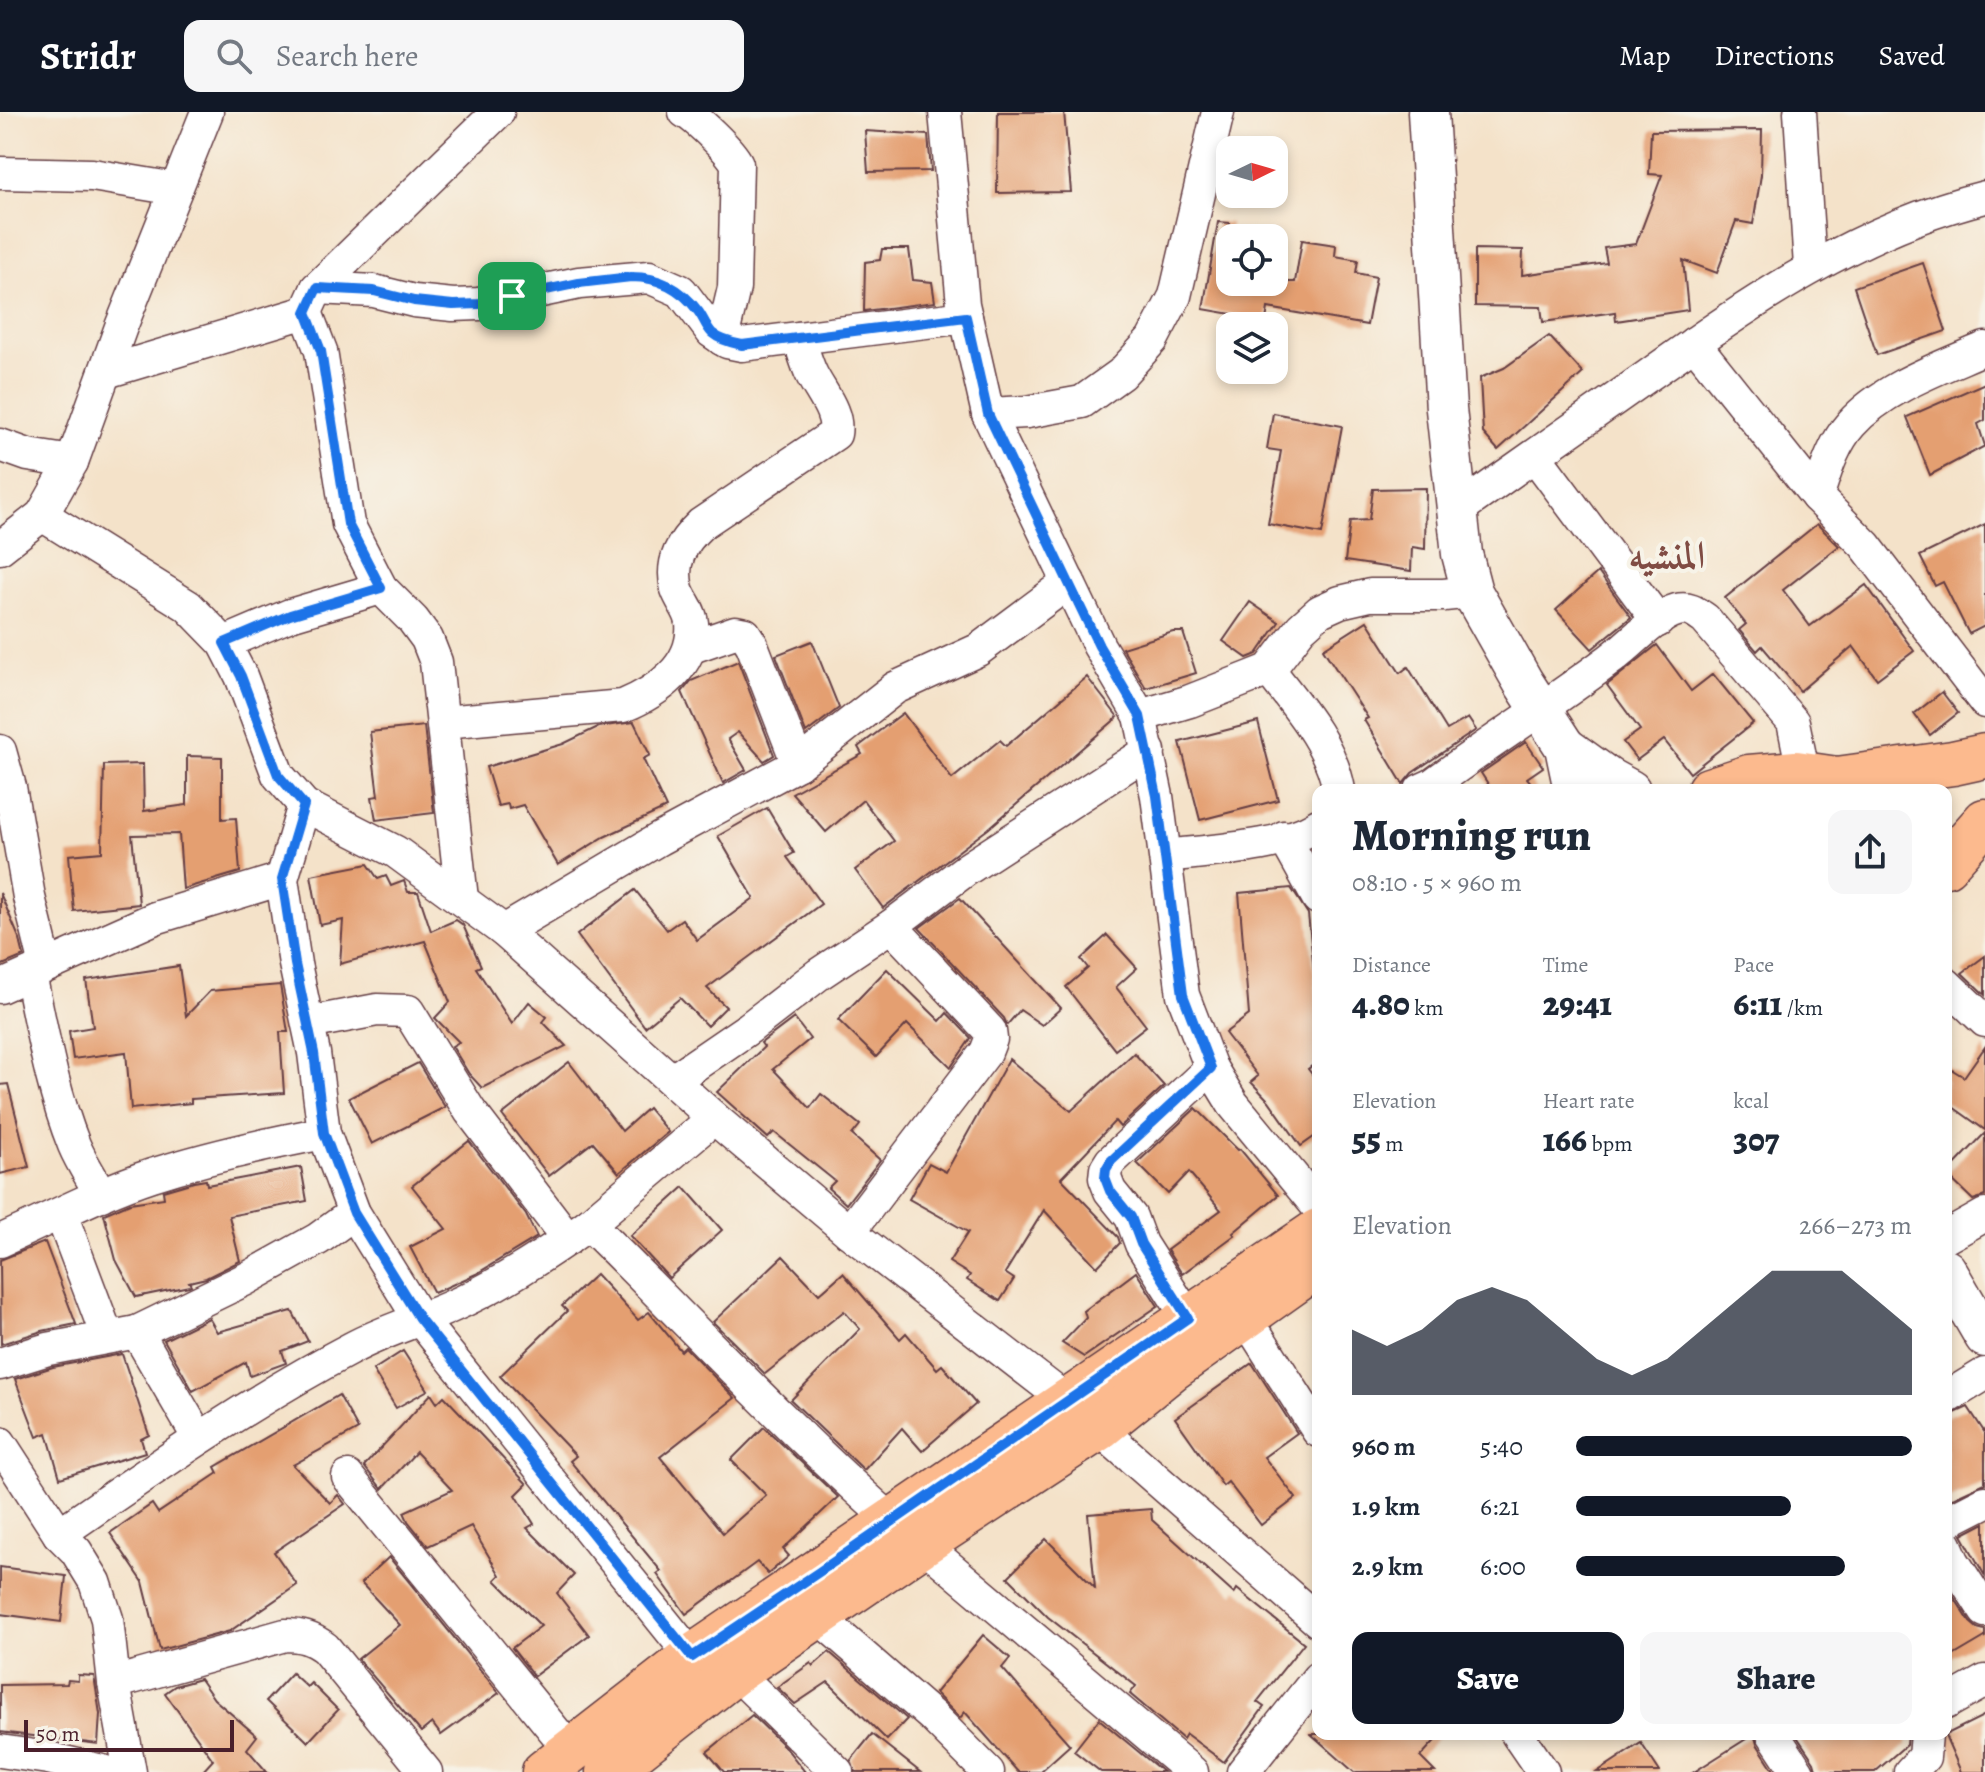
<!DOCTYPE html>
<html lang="en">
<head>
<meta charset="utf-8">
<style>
  :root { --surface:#fff; --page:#f6f6f7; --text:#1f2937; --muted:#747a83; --accent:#111827 }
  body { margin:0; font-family:Alegreya,Amiri,serif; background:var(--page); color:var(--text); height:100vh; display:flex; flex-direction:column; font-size:30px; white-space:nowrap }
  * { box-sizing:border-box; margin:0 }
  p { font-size:26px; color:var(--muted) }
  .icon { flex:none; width:44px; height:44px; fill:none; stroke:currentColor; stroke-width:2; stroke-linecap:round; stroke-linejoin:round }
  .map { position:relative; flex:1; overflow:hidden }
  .sheet { position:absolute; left:1312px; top:672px; width:640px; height:956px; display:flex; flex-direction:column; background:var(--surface); border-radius:16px; box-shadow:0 4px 12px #0003 }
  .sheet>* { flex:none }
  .needle { width:52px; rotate:85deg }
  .controls { position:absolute; left:1216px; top:24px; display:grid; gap:16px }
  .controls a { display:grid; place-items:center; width:72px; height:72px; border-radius:16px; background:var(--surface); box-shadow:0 4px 12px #0003; font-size:40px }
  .scale { position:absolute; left:24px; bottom:20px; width:210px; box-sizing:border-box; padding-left:8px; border:4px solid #4a1f2b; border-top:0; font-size:22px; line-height:28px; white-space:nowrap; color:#4a1f2b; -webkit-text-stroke:6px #f7f3e8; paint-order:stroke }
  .pin { position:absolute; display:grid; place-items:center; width:68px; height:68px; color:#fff; margin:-34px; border-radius:16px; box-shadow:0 4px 12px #0006 }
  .round { display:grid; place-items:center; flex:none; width:84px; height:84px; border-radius:16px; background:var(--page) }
  .headline { display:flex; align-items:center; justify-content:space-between; height:136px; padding:0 40px }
  h1 { font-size:44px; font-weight:800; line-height:60px }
  .figures { display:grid; grid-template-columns:repeat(3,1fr); gap:12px; height:136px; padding:8px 40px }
  .figures div { display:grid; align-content:center }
  .figures b { font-size:34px; font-weight:800 }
  .figures small { font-size:22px; font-weight:400 }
  .figures p { font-size:22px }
  .chart { height:224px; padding:16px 40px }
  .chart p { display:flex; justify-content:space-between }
  .chart svg { width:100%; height:144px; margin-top:8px; fill:var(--accent); opacity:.7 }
  .button { display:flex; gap:16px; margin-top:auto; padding:16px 40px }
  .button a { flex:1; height:92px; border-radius:16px; background:var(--accent); color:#fff; font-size:32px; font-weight:800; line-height:92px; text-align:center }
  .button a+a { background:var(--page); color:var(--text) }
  ul { padding:0 40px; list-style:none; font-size:26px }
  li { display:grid; grid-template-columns:128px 96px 1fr; align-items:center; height:60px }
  li i { height:20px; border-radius:10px; background:var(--accent) }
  header { display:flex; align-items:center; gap:48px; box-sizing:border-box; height:112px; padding:0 40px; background:var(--accent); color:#fff }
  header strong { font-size:38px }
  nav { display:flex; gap:44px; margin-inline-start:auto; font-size:28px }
  .search { width:560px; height:72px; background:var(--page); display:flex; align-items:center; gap:20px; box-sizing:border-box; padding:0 28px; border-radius:16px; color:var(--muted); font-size:30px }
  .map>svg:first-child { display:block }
  .building { fill:#e49f71 }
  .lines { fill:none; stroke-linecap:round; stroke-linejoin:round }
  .minor-casing { stroke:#643c43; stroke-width:35 }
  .tertiary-casing { stroke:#643c43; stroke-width:43 }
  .primary-casing { stroke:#643c43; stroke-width:47 }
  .minor { stroke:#fff; stroke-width:32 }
  .tertiary { stroke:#fff; stroke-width:40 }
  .primary { stroke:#fcba8e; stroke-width:44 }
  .route-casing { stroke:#fff; stroke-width:16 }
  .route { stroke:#1a73e8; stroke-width:10 }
  .labels { text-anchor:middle; stroke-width:8; stroke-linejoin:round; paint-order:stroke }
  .district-label { font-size:38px; font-weight:bold; fill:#804c44; stroke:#f7f3e8 }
</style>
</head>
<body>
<header>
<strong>Stridr</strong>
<div class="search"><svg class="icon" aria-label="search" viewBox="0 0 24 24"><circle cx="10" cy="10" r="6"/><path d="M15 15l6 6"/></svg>Search here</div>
<nav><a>Map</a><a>Directions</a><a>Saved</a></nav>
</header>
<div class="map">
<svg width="1985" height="1660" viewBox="0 0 1985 1660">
  <rect width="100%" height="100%" fill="#f7f3e8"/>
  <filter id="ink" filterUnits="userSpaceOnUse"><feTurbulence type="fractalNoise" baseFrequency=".0125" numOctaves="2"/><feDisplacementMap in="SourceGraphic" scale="16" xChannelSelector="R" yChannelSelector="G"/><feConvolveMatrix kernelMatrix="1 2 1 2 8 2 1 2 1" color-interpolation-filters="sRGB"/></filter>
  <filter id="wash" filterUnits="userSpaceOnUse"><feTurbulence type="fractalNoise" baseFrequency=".006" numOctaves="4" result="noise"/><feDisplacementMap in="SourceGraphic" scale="32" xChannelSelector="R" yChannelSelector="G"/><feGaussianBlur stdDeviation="1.8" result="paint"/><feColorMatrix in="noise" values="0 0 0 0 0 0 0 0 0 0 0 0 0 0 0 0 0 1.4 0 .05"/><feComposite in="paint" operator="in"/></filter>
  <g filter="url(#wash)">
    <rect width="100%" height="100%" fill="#f4e2c9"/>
    <g id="blocks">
      <g class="building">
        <polygon points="998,0 1064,0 1071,80 997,81"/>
        <polygon points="1762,18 1761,63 1753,112 1736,109 1717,161 1683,148 1688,198 1616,209 1615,200 1543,210 1541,195 1475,194 1475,137 1523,138 1522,163 1607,151 1604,136 1636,132 1662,63 1649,62 1651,19"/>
        <polygon points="865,19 928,23 931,59 868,60"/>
        <polygon points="1218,110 1230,111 1230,170 1295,170 1302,128 1336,133 1335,144 1358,148 1356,161 1376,165 1367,213 1268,196 1266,208 1203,197"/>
        <polygon points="882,137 909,137 913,168 932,170 935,190 864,199 865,150 880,148"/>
        <polygon points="1923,151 1946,219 1877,243 1854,175"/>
        <polygon points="1549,224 1583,261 1498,338 1483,321 1480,266 1504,256"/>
        <polygon points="1985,271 1985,308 1978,312 1985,334 1930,363 1907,305"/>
        <polygon points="1273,301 1342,314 1322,422 1268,412 1281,339 1267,337"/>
        <polygon points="1426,376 1425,437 1412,435 1411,459 1345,449 1350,409 1369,408 1373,377"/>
        <polygon points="1817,412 1839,434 1783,478 1810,514 1866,473 1914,539 1877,567 1853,534 1800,579 1762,534 1757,539 1739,518 1746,512 1725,486"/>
        <polygon points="1985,412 1985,514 1969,522 1943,470 1935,474 1920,444"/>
        <polygon points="1598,460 1631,505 1592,537 1556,498"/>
        <polygon points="1250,490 1279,510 1257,542 1247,546 1223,529"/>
        <polygon points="1367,509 1400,561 1408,555 1447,618 1468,606 1476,618 1412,661 1403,672 1364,608 1368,606 1323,537"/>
        <polygon points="1173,520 1183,520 1196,561 1146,576 1122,536"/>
        <polygon points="812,529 839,596 806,621 776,543"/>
        <polygon points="1657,533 1691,579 1713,562 1753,611 1690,661 1664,628 1637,648 1623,630 1640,618 1607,573"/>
        <polygon points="738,549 774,643 764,649 738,620 728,627 746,658 723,671 682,580 691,569"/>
        <polygon points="1087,565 1118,605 988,717 883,796 855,758 894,729 863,688 826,720 792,681 862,642 858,635 903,601 952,667 1000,628 1006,634"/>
        <polygon points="1942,580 1958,601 1930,623 1914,602"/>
        <polygon points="634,610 650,643 643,647 666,696 604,725 558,753 523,693 509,697 508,692 498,694 486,655 563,632 598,615"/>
        <polygon points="1258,610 1278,688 1200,708 1180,630"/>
        <polygon points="424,614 434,701 376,708 372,685 378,684 370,620"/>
        <polygon points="1526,630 1543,655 1527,666 1537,678 1492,678 1481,661"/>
        <polygon points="187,644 222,645 222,707 236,706 240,760 183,777 179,722 132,723 139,792 74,799 69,743 102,740 104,653 143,652 144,699 187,693"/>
        <polygon points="767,696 794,741 787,745 821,792 707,876 726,895 707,914 680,886 645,915 577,823 635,778 667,818 682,807 697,828 754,786 718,724"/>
        <polygon points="368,752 378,767 386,764 391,774 404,769 408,780 418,780 431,819 456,808 463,813 481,854 476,856 512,912 529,890 547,905 543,910 566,934 482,976 469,962 452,934 459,930 435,906 450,890 425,829 340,852 343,808 320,813 311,763"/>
        <polygon points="1291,776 1308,802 1318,897 1318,949 1308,957 1318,970 1318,1022 1301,1034 1269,989 1251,970 1258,964 1225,921 1249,903 1239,781"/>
        <polygon points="0,781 20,828 24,844 0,854"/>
        <polygon points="960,786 1061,896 1042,913 1020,898 1007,913 1004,906 919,816"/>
        <polygon points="1107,823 1137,856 1116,875 1146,914 1115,938 1066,875 1088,856 1081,847"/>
        <polygon points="1985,844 1985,883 1962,861"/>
        <polygon points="179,854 186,904 210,879 280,873 288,920 280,920 284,981 191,987 191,991 131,997 126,940 73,947 69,919 93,915 86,868"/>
        <polygon points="887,857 940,909 947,901 971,926 951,955 907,912 876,945 838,908"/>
        <polygon points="794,906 810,927 773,957 810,996 821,982 860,1013 852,1023 880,1048 846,1092 828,1076 835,1069 774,1020 768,1026 717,980 764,935 761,931"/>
        <polygon points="1985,935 1985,1018 1946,990 1946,954 1964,965"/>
        <polygon points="1134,941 1164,974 1120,1015 1115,1009 1061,1066 1118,1125 1120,1131 1097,1155 1044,1098 1005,1161 1014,1167 1000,1189 967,1168 970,1163 949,1150 968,1120 909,1087 929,1051 946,1060 1009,947 1071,999"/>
        <polygon points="569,950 622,1019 648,996 668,1020 619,1061 593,1030 549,1064 502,1003"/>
        <polygon points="418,951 445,995 372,1032 349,986"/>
        <polygon points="8,972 29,1055 0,1062 0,973"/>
        <polygon points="1196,996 1238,1038 1240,1037 1278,1083 1233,1121 1235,1123 1182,1162 1167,1138 1221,1098 1189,1060 1168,1082 1137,1051"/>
        <polygon points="1985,1021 1985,1084 1973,1088 1946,1062"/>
        <polygon points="469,1029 526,1103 537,1125 476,1162 434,1181 410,1135 446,1117 412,1074"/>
        <polygon points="301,1055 307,1089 229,1104 240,1149 206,1166 189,1170 191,1173 189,1174 136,1185 116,1148 104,1102 130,1091 164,1086 163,1079 194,1070 206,1068 207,1073"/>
        <polygon points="684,1075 722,1118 669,1166 630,1124"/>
        <polygon points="45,1130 76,1212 42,1219 1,1232 0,1148"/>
        <polygon points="783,1144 819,1182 843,1161 900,1227 906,1221 937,1257 942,1253 976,1292 922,1339 902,1316 864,1358 791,1288 860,1217 844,1199 765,1262 713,1210"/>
        <polygon points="1136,1160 1158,1194 1084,1245 1062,1231 1086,1206 1084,1199"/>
        <polygon points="596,1162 638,1208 649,1200 681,1239 685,1235 735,1286 660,1345 723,1421 766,1383 731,1348 764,1315 838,1385 783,1437 789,1444 768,1462 757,1450 686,1502 657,1462 661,1459 570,1349 576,1344 500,1264 567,1199 562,1194"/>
        <polygon points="292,1199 308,1229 282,1239 286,1251 250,1264 246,1250 193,1279 164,1228 209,1206 217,1220"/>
        <polygon points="403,1239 428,1278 396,1296 373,1258"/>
        <polygon points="122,1242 149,1323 141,1327 145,1340 60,1366 47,1321 37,1325 15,1267 53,1255"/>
        <polygon points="1252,1251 1297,1321 1264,1345 1296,1386 1261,1413 1228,1370 1223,1374 1175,1306"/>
        <polygon points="431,1282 437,1291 444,1284 527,1372 516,1383 534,1412 527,1416 574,1463 557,1481 589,1523 534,1564 512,1536 541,1514 495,1468 500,1463 471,1414 428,1434 408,1409 404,1400 452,1378 416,1340 382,1377 364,1354"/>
        <polygon points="339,1283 358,1317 293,1353 330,1391 338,1383 345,1392 274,1440 297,1473 230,1519 160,1538 143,1470 110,1421 152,1392 158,1401 218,1361 215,1355"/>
        <polygon points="1968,1295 1985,1321 1985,1371 1946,1389 1946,1305"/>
        <polygon points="1151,1397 1152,1408 1234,1482 1237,1477 1304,1531 1257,1590 1264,1595 1224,1650 1186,1622 1183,1627 1130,1582 1136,1574 1048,1505 1008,1465 1046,1427 1095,1476 1088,1402"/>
        <polygon points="1985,1411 1985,1464 1962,1423"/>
        <polygon points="389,1445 499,1581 441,1623 432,1611 421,1620 358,1547 400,1513 361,1471"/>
        <polygon points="0,1455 66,1464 61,1510 0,1502"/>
        <polygon points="1946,1473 1970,1510 1977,1516 1985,1518 1985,1525 1946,1548"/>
        <polygon points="983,1523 1010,1546 1002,1556 1070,1633 1040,1660 1018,1660 965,1600 960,1606 935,1581"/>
        <polygon points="829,1540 907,1607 887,1628 828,1570 795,1592 777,1575 811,1551 813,1554"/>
        <polygon points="292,1561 307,1575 311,1571 338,1598 308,1630 266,1589"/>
        <polygon points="78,1563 94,1564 100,1602 98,1632 0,1620 0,1573 67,1572 68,1568 78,1569"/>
        <polygon points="200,1567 214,1587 257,1624 247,1637 267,1660 202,1660 213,1648 165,1581 175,1574"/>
        <polygon points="752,1603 786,1636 805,1660 724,1660 707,1640"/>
        <polygon points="1985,1603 1985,1660 1961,1660 1945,1623"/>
        <polygon points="1099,1607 1163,1660 1101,1660 1074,1639"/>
        <polygon points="872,1622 920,1660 855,1660 851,1648"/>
        <polygon points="1311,1622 1441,1622 1420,1645 1435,1660 1354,1660"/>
        <polygon points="1754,1622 1757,1632 1775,1660 1694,1660"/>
        <polygon points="1907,1622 1906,1633 1875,1660 1817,1660 1814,1650 1796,1623"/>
        <polygon points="1641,1631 1660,1660 1597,1660"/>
      </g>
    </g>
  </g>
  <g filter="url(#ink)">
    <use href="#blocks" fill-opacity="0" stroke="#643c43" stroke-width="2"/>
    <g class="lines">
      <defs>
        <g id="minor">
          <path d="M 685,0 C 697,7 731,39 737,52 L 734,176 L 722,227"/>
          <polyline points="945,0 963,192 988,302 1099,534 1140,604 1157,684 1183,883 1211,956 1233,992 1318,1095"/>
          <polyline points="1800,0 1810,155"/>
          <polyline points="0,61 92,63 176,77"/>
          <polyline points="317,176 374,179 414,189 453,193 479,192 579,171 649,165 681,179 712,220 727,230 742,233 966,205"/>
          <polyline points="306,200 321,239 348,412 381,476 413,508 427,527 436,550 462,787"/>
          <polyline points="1694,231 1817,385"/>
          <path d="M 1985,236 C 1940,256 1884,275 1851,312 C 1833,332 1825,361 1817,385 L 1865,433 L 1985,590"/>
          <polyline points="106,260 306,200 317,176 498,0"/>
          <polyline points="988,302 1027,300 1082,290 1121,262 1152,228 1175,184 1218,0"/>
          <polyline points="0,333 28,343 72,350"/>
          <polyline points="1535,344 1658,509"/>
          <path d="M 1455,400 C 1519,354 1584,309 1649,263 C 1753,189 1859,116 1985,85"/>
          <polyline points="42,403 188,494 224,531 241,564 278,663 304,693 396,740 504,819 714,1006 849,1120 1066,1288 1318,1509"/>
          <polyline points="0,436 42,403 72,350 121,215 207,0"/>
          <polyline points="224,531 290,503 381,476"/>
          <polyline points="692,535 735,520 745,522 752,533 798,652"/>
          <path d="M 1269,558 C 1297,594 1331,632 1339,678"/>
          <polyline points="1140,604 1190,589 1269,558 1301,516 1320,499 1340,490 1370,483 1444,483 1472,480"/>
          <path d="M 443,610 L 623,594 C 657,580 696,554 692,511 C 691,499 681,489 677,477 C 670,449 682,430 701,412 L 835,322 C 839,301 821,281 812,263 C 806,251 803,238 799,226"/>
          <polyline points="0,639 10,675 29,785 46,854"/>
          <path d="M 1421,678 L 1432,673 C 1490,630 1551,592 1608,549 C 1628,535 1655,504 1677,498 C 1689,495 1696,501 1705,507 L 1793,610 L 1800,644 L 1796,661"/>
          <polyline points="304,693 282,767 295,852 314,941 324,1021 354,1101 419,1206 692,1545"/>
          <polyline points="1284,725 1318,786"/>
          <path d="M 1166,744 C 1206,739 1287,735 1318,713"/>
          <polyline points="504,819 659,727 798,652 895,576 978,538 1069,470"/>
          <path d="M 30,862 C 42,919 52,978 74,1033 C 81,1050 92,1066 101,1083"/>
          <polyline points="1946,872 1985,909"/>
          <polyline points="0,875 155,806 282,767"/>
          <polyline points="308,911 377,898 408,899 470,999 568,1127"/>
          <polyline points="673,968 749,916 819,862 891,814 967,757 1149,639"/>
          <polyline points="61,1102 107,1224"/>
          <path d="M 589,1112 C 690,1212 786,1315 892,1409"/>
          <polyline points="849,1120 986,940 991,927 990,919 891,814"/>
          <polyline points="1946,1125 1985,1103"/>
          <path d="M 0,1129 C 50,1107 100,1080 152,1063 C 208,1045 266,1032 324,1021"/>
          <polyline points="1188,1206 1141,1132 1131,1105 1110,1079 1105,1066 1106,1057 1111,1049 1211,956"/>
          <polyline points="1246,1206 1318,1319"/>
          <polyline points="0,1252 48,1237 137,1220"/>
          <polyline points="1946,1286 1985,1262"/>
          <polyline points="198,1325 137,1220 246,1167 318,1127 354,1101"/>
          <polyline points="0,1331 59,1422 76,1439 95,1470 107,1507 114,1571 130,1660"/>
          <polyline points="348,1365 571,1639"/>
          <polyline points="1946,1410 1985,1390"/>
          <path d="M 59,1422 C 155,1356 249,1290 352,1236 C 383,1219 416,1210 448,1196 C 497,1175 545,1143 589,1112 L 714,1006"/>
          <polyline points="922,1432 1192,1660"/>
          <polyline points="1946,1433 1953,1449 1985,1499"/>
          <polyline points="817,1504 932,1604 988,1660"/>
          <polyline points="735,1560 837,1660"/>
          <path d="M 114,1571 L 285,1523 C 301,1523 312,1526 325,1536 L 426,1660"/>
          <polyline points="1946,1591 1985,1569"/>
          <polyline points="1517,1622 1543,1660"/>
          <polyline points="1773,1622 1798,1660"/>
          <polyline points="0,1639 48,1646 107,1660"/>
          <polyline points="1243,1660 1318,1566"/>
          <polyline points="1910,1660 1924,1645 1926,1622"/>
        </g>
        <g id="tertiary">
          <polyline points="1428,0 1446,297 1462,442 1472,480 1523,570 1565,635 1574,678"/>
          <polyline points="1565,635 1608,666 1630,678"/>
          <polyline points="1946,1158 1985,1225"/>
        </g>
        <g id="primary">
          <polyline points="1709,678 1749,665 1796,661 1837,667 1953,651 1985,644"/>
          <polyline points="1946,753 1985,709"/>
          <polyline points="544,1660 692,1545 1318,1119"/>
          <polyline points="608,1660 735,1560 922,1432 1099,1316 1173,1256 1318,1153"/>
        </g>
      </defs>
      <use href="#minor" class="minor-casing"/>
      <use href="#tertiary" class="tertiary-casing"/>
      <use href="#primary" class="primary-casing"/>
      <use href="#minor" class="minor"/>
      <use href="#tertiary" class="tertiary"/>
      <use href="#primary" class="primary"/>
    </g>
  </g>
  <g class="lines" filter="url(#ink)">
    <defs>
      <path id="route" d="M 631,165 C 659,165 681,176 698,199 C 703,205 706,215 712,221 C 720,228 732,231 742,233 L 966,205 L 988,302 L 1099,534 L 1140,604 L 1157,684 L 1183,883 L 1211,956 L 1111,1049 L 1106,1057 L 1105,1066 L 1110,1079 L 1131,1105 L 1141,1132 L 1188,1206 L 819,1460 L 692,1545 L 419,1206 L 354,1101 L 324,1021 L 314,941 L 295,852 L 282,767 L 304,693 L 278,663 L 241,564 L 224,531 L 290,503 L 381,476 L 348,412 L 321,239 L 306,200 L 317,176 L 374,179 L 414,189 L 453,193 L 479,192 L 579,171 Z"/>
    </defs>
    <use href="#route" class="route-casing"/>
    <use href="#route" class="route"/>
  </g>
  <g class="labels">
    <g class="district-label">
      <text x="1667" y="456">المنشيه</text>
    </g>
  </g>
</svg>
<div class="controls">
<a><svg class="needle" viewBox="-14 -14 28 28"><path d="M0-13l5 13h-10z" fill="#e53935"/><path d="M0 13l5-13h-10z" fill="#747a83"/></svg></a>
<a><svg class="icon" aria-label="locate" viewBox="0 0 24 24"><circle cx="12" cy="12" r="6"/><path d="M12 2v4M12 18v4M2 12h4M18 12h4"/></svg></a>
<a><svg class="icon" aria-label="layers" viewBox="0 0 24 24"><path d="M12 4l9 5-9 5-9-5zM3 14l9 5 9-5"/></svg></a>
</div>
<div class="scale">50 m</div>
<div class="pin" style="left:512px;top:184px;background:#1e9e55"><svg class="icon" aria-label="arrive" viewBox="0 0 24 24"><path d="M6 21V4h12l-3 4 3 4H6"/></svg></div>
<section class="sheet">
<div class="headline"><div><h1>Morning run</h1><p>08:10 · 5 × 960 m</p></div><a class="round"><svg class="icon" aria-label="share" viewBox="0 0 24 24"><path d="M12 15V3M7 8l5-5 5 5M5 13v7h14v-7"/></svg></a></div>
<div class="figures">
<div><p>Distance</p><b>4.80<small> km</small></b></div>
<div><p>Time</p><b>29:41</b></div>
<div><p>Pace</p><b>6:11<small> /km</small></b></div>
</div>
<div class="figures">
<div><p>Elevation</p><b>55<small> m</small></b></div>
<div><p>Heart rate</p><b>166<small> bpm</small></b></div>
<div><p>kcal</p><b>307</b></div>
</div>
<div class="chart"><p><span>Elevation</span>266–273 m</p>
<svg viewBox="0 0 160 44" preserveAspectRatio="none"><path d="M0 44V24L10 29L20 24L30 15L40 11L50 15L60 24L70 33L80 38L90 33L100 24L110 15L120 6L130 6L140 6L150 15L160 24V44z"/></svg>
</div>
<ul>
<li><b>960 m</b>5:40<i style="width:100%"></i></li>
<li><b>1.9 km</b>6:21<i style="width:64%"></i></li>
<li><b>2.9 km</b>6:00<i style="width:80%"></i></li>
</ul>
<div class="button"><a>Save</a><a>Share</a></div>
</section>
</div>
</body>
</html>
